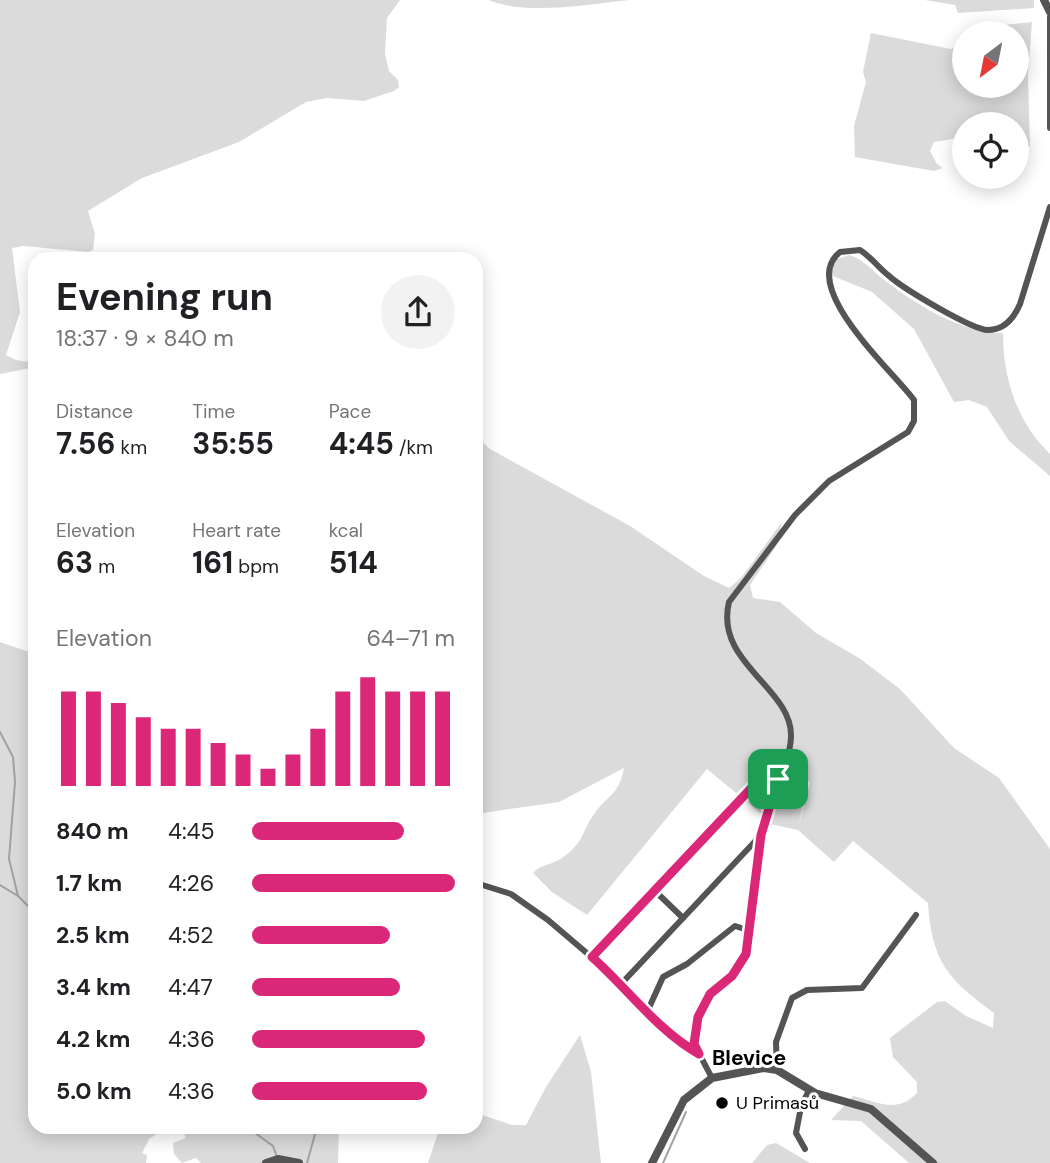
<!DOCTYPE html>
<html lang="en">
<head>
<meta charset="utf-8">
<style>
  :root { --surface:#fff; --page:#f2f2f2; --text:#202124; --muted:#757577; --accent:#db2777 }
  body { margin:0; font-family:"DM Sans",sans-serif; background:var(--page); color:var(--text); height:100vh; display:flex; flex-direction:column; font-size:26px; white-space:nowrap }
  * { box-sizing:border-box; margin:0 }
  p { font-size:23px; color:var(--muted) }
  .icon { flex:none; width:38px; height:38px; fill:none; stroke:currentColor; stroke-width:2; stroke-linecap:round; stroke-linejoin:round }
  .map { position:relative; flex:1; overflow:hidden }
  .details { position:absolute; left:28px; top:252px; width:455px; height:882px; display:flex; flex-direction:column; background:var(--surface); border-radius:21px; box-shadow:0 4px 18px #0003 }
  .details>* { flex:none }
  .needle { width:46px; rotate:212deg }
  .fabs { position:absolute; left:952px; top:21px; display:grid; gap:14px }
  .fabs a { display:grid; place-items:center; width:77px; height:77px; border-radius:50%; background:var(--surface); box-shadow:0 4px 18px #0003; font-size:35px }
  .pin { position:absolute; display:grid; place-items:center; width:60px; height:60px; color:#fff; margin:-30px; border-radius:14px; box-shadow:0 4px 10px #0006 }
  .round { display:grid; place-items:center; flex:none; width:74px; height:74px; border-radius:37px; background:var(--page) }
  .summary { display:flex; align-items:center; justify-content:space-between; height:119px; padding:0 28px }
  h1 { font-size:38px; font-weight:700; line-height:52px }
  .figures { display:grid; grid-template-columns:repeat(3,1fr); gap:10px; height:119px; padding:7px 28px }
  .figures div { display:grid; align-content:center }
  .figures b { font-size:30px; font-weight:700 }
  .figures small { font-size:19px; font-weight:400 }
  .figures p { font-size:19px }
  .chart { height:196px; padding:14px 28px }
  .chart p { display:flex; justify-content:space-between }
  .chart svg { width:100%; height:126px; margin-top:7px; stroke:var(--accent); stroke-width:6 }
  ul { padding:0 28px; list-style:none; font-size:23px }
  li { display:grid; grid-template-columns:112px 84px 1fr; align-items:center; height:52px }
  li i { height:18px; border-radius:9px; background:var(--accent) }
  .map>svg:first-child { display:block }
  .green { fill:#dbdbdb }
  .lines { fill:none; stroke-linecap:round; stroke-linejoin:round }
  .stream { stroke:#a2a2a2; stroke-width:2 }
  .minor { stroke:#545454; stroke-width:6 }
  .tertiary { stroke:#545454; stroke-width:8 }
  .route-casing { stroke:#fff; stroke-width:14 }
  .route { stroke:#db2777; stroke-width:9 }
  .poi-dot { fill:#000; stroke:#fff; stroke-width:2.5 }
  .labels { text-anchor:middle; stroke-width:6; stroke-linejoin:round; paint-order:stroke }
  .poi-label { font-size:18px; fill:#000; stroke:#fff; text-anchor:start }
  .quarter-label { font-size:21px; font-weight:bold; fill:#000; stroke:#fff }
</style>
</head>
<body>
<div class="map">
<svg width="1050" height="1163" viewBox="0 0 1050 1163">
  <rect width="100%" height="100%" fill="#fff"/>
  <g class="green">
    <polygon points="0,0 400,0 387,18 385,54 389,71 398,80 399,87 394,91 364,101 327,98 306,102 239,142 142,178 88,211 95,234 93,250 88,252 24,246 12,248 20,312 6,355 16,360 35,363 35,367 0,374"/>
    <path d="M 489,0 L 630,0 C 590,4 526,16 489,0 Z"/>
    <polygon points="925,0 1034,0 1034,8 958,13 955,5"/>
    <polygon points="1032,22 1028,75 1030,146 1017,154 1017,124 964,124 964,137 934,142 930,151 937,164 943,168 934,171 855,157 854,126 866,82 863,72 871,33 951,49 964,43 964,86 1017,86 1017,33 978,33 983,27"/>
    <path d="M 850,255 C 866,261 871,270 884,280 C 917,305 961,333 1003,333 C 1003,379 1017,422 1050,454 L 1050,476 L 1009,441 L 987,407 L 969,400 L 954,402 L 914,329 L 872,292 L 828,274 L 836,259 Z"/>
    <path d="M 476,436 L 490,449 L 630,526 L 704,576 L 729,588 L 741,578 L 782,522 L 777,545 L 750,585 L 753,598 L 780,602 L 816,633 L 859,658 L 900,689 L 954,748 L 999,778 L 1050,849 L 1050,1163 L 909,1163 L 861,1121 L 831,1120 L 853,1096 C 878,1102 897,1114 917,1093 L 917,1082 L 893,1057 L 890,1038 L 937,1002 L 945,1001 L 966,1016 L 993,1028 L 994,1013 C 948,979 932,962 928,903 L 853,841 L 834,862 L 798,830 L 770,824 L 780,777 L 807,784 L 799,825 L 810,782 L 773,771 L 766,818 L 707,769 L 587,915 L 552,892 L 533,873 C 541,864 552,865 562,858 C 584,843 582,831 594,814 C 609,793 618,797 624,768 L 559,802 L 476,814 Z"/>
    <polygon points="0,642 35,654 35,1127 167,1127 149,1139 142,1153 147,1155 146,1163 0,1163"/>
    <polygon points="580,1035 591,1072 601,1163 428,1163 440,1127 476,1127 476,1113 512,1125 526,1125 546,1087"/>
    <polygon points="181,1127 339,1127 338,1163 201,1163 196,1158 182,1163 174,1154 173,1143 186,1138"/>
    <polygon points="776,1143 810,1163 752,1163 767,1145"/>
  </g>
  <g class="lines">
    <g class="stream">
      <polyline points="0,732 13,757 15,782 9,859 18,896"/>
      <polyline points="0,885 18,896 35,913"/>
      <polyline points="247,1127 273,1146 277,1157"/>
      <polyline points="307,1163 317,1127"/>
      <polyline points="663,1163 686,1112"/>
    </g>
    <g class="minor">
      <polyline points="1050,17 1050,128"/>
      <polyline points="476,883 511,894 548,920 622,983 676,1041 697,1053"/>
      <polyline points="654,890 683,918"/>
      <polyline points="592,957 756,783 778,779"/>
      <polyline points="622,983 761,835"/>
      <polyline points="648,1010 663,977 687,964 735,926 751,931"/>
      <polyline points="777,1070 776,1042 792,998 807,990 862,988 916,915"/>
      <path d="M 712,1078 C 701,1057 690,1042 698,1018 C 706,990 733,984 743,961 C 761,922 754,875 761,834 C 767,804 790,765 791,737 C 793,688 714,663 729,602 L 795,515 L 829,481 L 908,432 L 914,421 L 914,400 C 892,370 797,286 840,252 L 860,250 C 871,257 878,267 888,275 C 902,288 972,330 988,330 C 1005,330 1014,318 1020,304 L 1050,207"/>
      <polyline points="805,1149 796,1133 801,1107 809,1090"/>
    </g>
    <g class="tertiary">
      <polyline points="1044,0 1050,12"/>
      <polyline points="266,1163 278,1159 299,1163"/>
      <polyline points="652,1163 684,1100 712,1078 764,1068 777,1070 815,1093 871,1109 933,1163"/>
    </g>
  </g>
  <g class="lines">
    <defs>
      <path id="route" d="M 778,779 L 761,835 L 746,954 L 732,976 L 710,994 L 698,1017 L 694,1044 L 699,1054 C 658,1031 627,988 592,957 L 756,783 Z"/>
    </defs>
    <use href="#route" class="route-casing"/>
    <use href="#route" class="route"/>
  </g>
  <circle class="poi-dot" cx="722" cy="1103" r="7"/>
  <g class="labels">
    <g class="poi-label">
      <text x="736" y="1109">U Primasů</text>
    </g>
    <g class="quarter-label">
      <text x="749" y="1065">Blevice</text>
    </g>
  </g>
</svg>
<div class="fabs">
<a><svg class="needle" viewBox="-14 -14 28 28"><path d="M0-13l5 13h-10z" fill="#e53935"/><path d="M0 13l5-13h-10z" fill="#757577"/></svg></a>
<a><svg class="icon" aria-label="locate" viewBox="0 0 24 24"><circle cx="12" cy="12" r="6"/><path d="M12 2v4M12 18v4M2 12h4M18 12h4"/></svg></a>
</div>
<div class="pin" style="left:778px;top:779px;background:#1e9e55"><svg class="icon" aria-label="arrive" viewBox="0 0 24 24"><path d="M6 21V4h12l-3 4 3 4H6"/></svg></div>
<section class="details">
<div class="summary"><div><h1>Evening run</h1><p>18:37 · 9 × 840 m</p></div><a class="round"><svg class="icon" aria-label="share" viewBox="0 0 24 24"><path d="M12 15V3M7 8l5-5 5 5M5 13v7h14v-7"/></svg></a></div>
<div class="figures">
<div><p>Distance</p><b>7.56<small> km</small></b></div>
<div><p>Time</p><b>35:55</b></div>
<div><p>Pace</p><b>4:45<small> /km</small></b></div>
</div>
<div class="figures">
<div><p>Elevation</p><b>63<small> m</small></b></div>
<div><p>Heart rate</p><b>161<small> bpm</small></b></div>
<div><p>kcal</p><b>514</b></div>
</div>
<div class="chart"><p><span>Elevation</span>64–71 m</p>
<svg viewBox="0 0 160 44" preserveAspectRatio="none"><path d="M5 44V11M15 44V11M25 44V15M35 44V20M45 44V24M55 44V24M65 44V29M75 44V33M85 44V38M95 44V33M105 44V24M115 44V11M125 44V6M135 44V11M145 44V11M155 44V11"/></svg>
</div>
<ul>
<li><b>840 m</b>4:45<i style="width:75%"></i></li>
<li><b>1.7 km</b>4:26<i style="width:100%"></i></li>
<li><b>2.5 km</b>4:52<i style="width:68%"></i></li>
<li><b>3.4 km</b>4:47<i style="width:73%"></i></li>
<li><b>4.2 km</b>4:36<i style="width:85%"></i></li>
<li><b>5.0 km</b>4:36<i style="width:86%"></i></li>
</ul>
</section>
</div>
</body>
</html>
